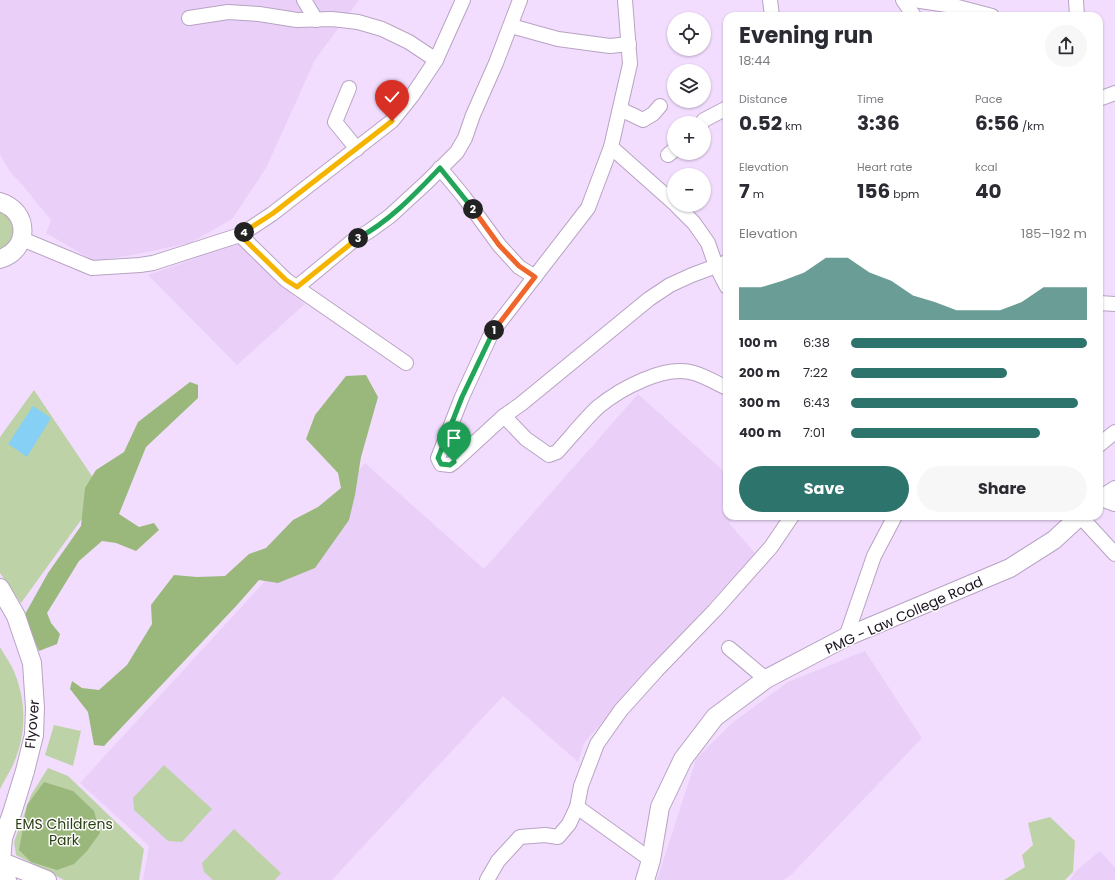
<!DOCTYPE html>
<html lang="en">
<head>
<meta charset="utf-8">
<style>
  :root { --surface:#fff; --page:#f7f7f7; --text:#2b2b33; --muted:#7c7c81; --accent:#2d746c }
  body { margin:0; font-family:Poppins,sans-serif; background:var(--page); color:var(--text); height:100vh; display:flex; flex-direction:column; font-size:15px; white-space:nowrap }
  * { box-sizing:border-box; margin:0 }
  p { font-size:13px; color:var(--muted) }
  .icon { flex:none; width:22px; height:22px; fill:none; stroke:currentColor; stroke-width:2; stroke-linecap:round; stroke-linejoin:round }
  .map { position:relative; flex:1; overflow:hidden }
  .drawer { position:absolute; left:723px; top:12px; width:380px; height:508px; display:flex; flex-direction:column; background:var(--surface); border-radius:12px; box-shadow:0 1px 3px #0004 }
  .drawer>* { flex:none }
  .tools { position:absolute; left:667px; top:12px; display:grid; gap:8px }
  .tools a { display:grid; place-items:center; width:44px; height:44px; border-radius:50%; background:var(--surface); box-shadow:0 1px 3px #0004; font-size:20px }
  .pin { position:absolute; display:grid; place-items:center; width:34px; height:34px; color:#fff; margin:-41px -17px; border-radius:50% 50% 50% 0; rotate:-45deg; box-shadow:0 0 4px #0007 }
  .pin .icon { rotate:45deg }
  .km { position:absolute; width:20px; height:20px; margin:-10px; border-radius:50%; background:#222; color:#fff; font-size:11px; line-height:20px; text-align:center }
  .round { display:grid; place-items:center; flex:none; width:42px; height:42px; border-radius:21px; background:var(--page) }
  .summary { display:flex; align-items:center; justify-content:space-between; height:68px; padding:0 16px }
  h1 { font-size:22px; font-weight:700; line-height:30px }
  .figures { display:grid; grid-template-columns:repeat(3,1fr); gap:6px; height:68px; padding:4px 16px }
  .figures div { display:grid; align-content:center }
  .figures b { font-size:20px; font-weight:700 }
  .figures small { font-size:11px; font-weight:400 }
  .figures p { font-size:11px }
  .chart { height:112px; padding:8px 16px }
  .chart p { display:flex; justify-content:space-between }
  .chart svg { width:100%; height:72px; margin-top:4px; fill:var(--accent); opacity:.7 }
  .action { display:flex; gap:8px; margin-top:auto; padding:8px 16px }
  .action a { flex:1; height:46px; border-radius:24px; background:var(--accent); color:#fff; font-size:16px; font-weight:700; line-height:46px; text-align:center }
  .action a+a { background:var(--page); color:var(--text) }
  ul { padding:0 16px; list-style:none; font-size:13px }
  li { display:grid; grid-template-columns:64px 48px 1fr; align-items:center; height:30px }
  li i { height:10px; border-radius:5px; background:var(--accent) }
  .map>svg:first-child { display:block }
  .built { fill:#ead0f8 }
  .green { fill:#bdd3a7 }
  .forest { fill:#9ab87b }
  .water { fill:#85d0f4 }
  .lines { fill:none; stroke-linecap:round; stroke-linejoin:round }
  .minor-casing { stroke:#b8a3c3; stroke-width:16 }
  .major-casing { stroke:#b8a3c3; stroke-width:20 }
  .minor { stroke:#fff; stroke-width:14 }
  .major { stroke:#fff; stroke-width:18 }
  .split-1-casing { stroke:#fff; stroke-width:8 }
  .split-2-casing { stroke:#fff; stroke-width:8 }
  .split-3-casing { stroke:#fff; stroke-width:8 }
  .split-4-casing { stroke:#fff; stroke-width:8 }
  .split-5-casing { stroke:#fff; stroke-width:8 }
  .split-1 { stroke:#22a559; stroke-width:5 }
  .split-2 { stroke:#f0652b; stroke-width:5 }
  .split-3 { stroke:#22a559; stroke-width:5 }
  .split-4 { stroke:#f5b400; stroke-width:5 }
  .split-5 { stroke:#f5b400; stroke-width:5 }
  .labels { text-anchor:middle; stroke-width:3; stroke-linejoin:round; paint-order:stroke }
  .street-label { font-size:14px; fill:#1a121e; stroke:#fff }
  .park-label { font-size:14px; fill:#2c4014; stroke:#fff }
</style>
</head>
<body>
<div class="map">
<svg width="1115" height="880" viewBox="0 0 1115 880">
  <rect width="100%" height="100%" fill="#f2ddfe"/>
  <g class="built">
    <polygon points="0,0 359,0 315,60 266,168 232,219 190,243 133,255 94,261 46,233 51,220 19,181 11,173 0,155"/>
    <polygon points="239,243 305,304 237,365 148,275"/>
    <polygon points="638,394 727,474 727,516 736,516 729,523 755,553 584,743 578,762 503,696 332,880 143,880 149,846 80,783 264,582 365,463 484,569"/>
    <polygon points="865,651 922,738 793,873 784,880 657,880 696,759 732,723 788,682"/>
    <polygon points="1100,851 1115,868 1115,880 1070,880 1076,871"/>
  </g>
  <g class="green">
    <path d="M 0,206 L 13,218 C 14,234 16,241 0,250 Z"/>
    <polygon points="34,390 102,491 21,603 0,573 0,437"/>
    <path d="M 0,647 C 5,656 12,665 15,674 C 27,704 26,736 13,765 C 9,773 4,781 0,789 Z"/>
    <polygon points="54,725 81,731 73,766 45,755"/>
    <polygon points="164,765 212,809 182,842 168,841 134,810 133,798"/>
    <polygon points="48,768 68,776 144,849 139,880 64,880 16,855 14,842 31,795"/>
    <polygon points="1050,817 1075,841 1073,872 1065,880 1004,880 1025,867 1022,855 1033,845 1028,823"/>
    <polygon points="234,829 281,873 275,880 213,880 204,872 202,863"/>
  </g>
  <g class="forest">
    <polygon points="366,375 378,397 361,457 355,495 349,520 315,568 278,583 259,580 237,605 104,746 94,745 88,712 70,689 72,681 82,688 99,690 127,665 152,624 151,605 174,575 197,577 225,576 249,554 266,548 293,520 318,507 341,488 338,473 306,439 315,415 346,376"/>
    <polygon points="190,382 198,385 198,398 146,447 119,514 139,527 154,523 159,530 136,551 116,543 102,541 79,561 47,613 51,623 60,634 57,644 39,651 24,616 48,573 81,526 85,488 96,470 124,452 138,422"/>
    <polygon points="44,782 73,791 94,811 100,833 87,851 74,864 57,870 31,862 19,850 27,805"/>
  </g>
  <polygon class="water" points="33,406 51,418 27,457 8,444"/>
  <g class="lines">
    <defs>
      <g id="minor">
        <polyline points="304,0 316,20"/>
        <polyline points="625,0 630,64 611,147 588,208 492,332 462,397 438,458 441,464 450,465 454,462 504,416 521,404 649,299 670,285 692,275 727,262"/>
        <polyline points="770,0 772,16"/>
        <polyline points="903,0 914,16"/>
        <polyline points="914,0 954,6 992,16"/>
        <polyline points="1076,0 1077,16"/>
        <polyline points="189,18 228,12 259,14 297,20 332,19 358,22 382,29 409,42 436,60"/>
        <polyline points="511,26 558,39 610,46 629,44"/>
        <polyline points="349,88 335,122 357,149"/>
        <polyline points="1099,99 1115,93"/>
        <polyline points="620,109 643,120 653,114 660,106"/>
        <polyline points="702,123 704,120 727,108"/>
        <polyline points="611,147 674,203"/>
        <polyline points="668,155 674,150"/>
        <polyline points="440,168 464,197 499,245 519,267 535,277"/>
        <polyline points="676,205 694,223 708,243 716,266 727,287"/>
        <polyline points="240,235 286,280 406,363"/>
        <polyline points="22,239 92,268 140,265 153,263 240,235 272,214 392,121 412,96 436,60 463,0"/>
        <polyline points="297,287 355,239 368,232 390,216 427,182 457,152 465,138 473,115 496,63 520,0"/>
        <polyline points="1099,303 1115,304"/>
        <path d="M 504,416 L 526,439 L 549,455 L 557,452 C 570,438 585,419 598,407 C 620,389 665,364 694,373 C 705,376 716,383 727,388"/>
        <polyline points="1099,445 1115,432"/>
        <polyline points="1099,494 1101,497 1115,488"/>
        <polyline points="1080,516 1115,554"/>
        <polyline points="846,637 874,556 895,516"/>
        <polyline points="729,648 766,679"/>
        <polyline points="577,807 651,860"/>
        <polyline points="487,880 498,861 520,837 545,835 558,837 569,824 577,807 581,786 597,744 621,710 657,670 715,610 771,547 792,516"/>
      </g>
      <g id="major">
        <path d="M 0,202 C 30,211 30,250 0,259"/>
        <polyline points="1099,499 1101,497 1115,502"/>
        <polyline points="0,588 16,616 32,663 35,708 34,735 25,771 12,813 3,838 1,862"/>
        <polyline points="0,861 47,880"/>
        <polyline points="0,877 7,880"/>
        <polyline points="645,880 651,860 660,807 683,759 715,717 766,679 846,637 1010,568 1054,540 1080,516"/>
      </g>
    </defs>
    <use href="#minor" class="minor-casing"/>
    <use href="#major" class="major-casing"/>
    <use href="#minor" class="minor"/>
    <use href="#major" class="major"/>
  </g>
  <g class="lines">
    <defs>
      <polyline id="split-1" points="454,462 450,465 441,464 438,458 462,397 494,330"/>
      <polyline id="split-2" points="473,209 499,245 519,266 535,277 494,330"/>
      <path id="split-3" d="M 358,238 C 389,222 416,193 440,168 L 473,209"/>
      <polyline id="split-4" points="244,232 240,235 286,280 297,287 358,238"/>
      <polyline id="split-5" points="244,232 272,214 392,121"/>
    </defs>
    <use href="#split-1" class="split-1-casing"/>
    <use href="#split-2" class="split-2-casing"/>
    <use href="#split-3" class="split-3-casing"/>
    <use href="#split-4" class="split-4-casing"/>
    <use href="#split-5" class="split-5-casing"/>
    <use href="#split-1" class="split-1"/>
    <use href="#split-2" class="split-2"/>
    <use href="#split-3" class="split-3"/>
    <use href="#split-4" class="split-4"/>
    <use href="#split-5" class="split-5"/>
  </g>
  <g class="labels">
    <g class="street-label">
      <text transform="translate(904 615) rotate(-24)" y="5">PMG - Law College Road</text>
      <text transform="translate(32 724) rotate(-85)" y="5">Flyover</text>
    </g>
    <g class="park-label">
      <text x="64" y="829">EMS Childrens<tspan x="64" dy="16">Park</tspan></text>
    </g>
  </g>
</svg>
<div class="tools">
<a><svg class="icon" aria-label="locate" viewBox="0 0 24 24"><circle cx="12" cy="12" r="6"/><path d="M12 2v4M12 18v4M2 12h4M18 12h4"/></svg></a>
<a><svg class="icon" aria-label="layers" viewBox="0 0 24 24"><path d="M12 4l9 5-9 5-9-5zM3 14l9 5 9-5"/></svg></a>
<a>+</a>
<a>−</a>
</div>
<div class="pin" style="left:454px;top:462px;background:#1e9e55"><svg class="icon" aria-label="arrive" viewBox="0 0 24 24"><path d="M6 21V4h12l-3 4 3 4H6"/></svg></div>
<div class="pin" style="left:392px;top:121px;background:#d93025"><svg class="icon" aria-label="check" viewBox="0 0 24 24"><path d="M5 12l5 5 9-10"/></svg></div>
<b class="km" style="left:494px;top:330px">1</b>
<b class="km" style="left:473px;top:209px">2</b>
<b class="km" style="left:358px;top:238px">3</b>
<b class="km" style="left:244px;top:232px">4</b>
<section class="drawer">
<div class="summary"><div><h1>Evening run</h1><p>18:44</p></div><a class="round"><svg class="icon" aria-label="share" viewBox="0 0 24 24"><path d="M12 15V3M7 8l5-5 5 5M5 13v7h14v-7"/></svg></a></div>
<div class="figures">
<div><p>Distance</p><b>0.52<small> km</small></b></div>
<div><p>Time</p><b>3:36</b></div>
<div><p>Pace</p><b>6:56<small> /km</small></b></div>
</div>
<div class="figures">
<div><p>Elevation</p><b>7<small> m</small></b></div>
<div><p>Heart rate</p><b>156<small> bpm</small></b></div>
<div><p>kcal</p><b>40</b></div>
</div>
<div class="chart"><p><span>Elevation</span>185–192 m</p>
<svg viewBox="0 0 160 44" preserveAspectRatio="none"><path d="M0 44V24L10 24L20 20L30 15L40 6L50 6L60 15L70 20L80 29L90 33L100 38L110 38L120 38L130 33L140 24L150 24L160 24V44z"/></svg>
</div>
<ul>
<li><b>100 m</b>6:38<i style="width:100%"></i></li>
<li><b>200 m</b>7:22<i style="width:66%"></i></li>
<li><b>300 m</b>6:43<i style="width:96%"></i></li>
<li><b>400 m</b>7:01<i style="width:80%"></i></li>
</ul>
<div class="action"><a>Save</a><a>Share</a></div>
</section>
</div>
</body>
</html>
